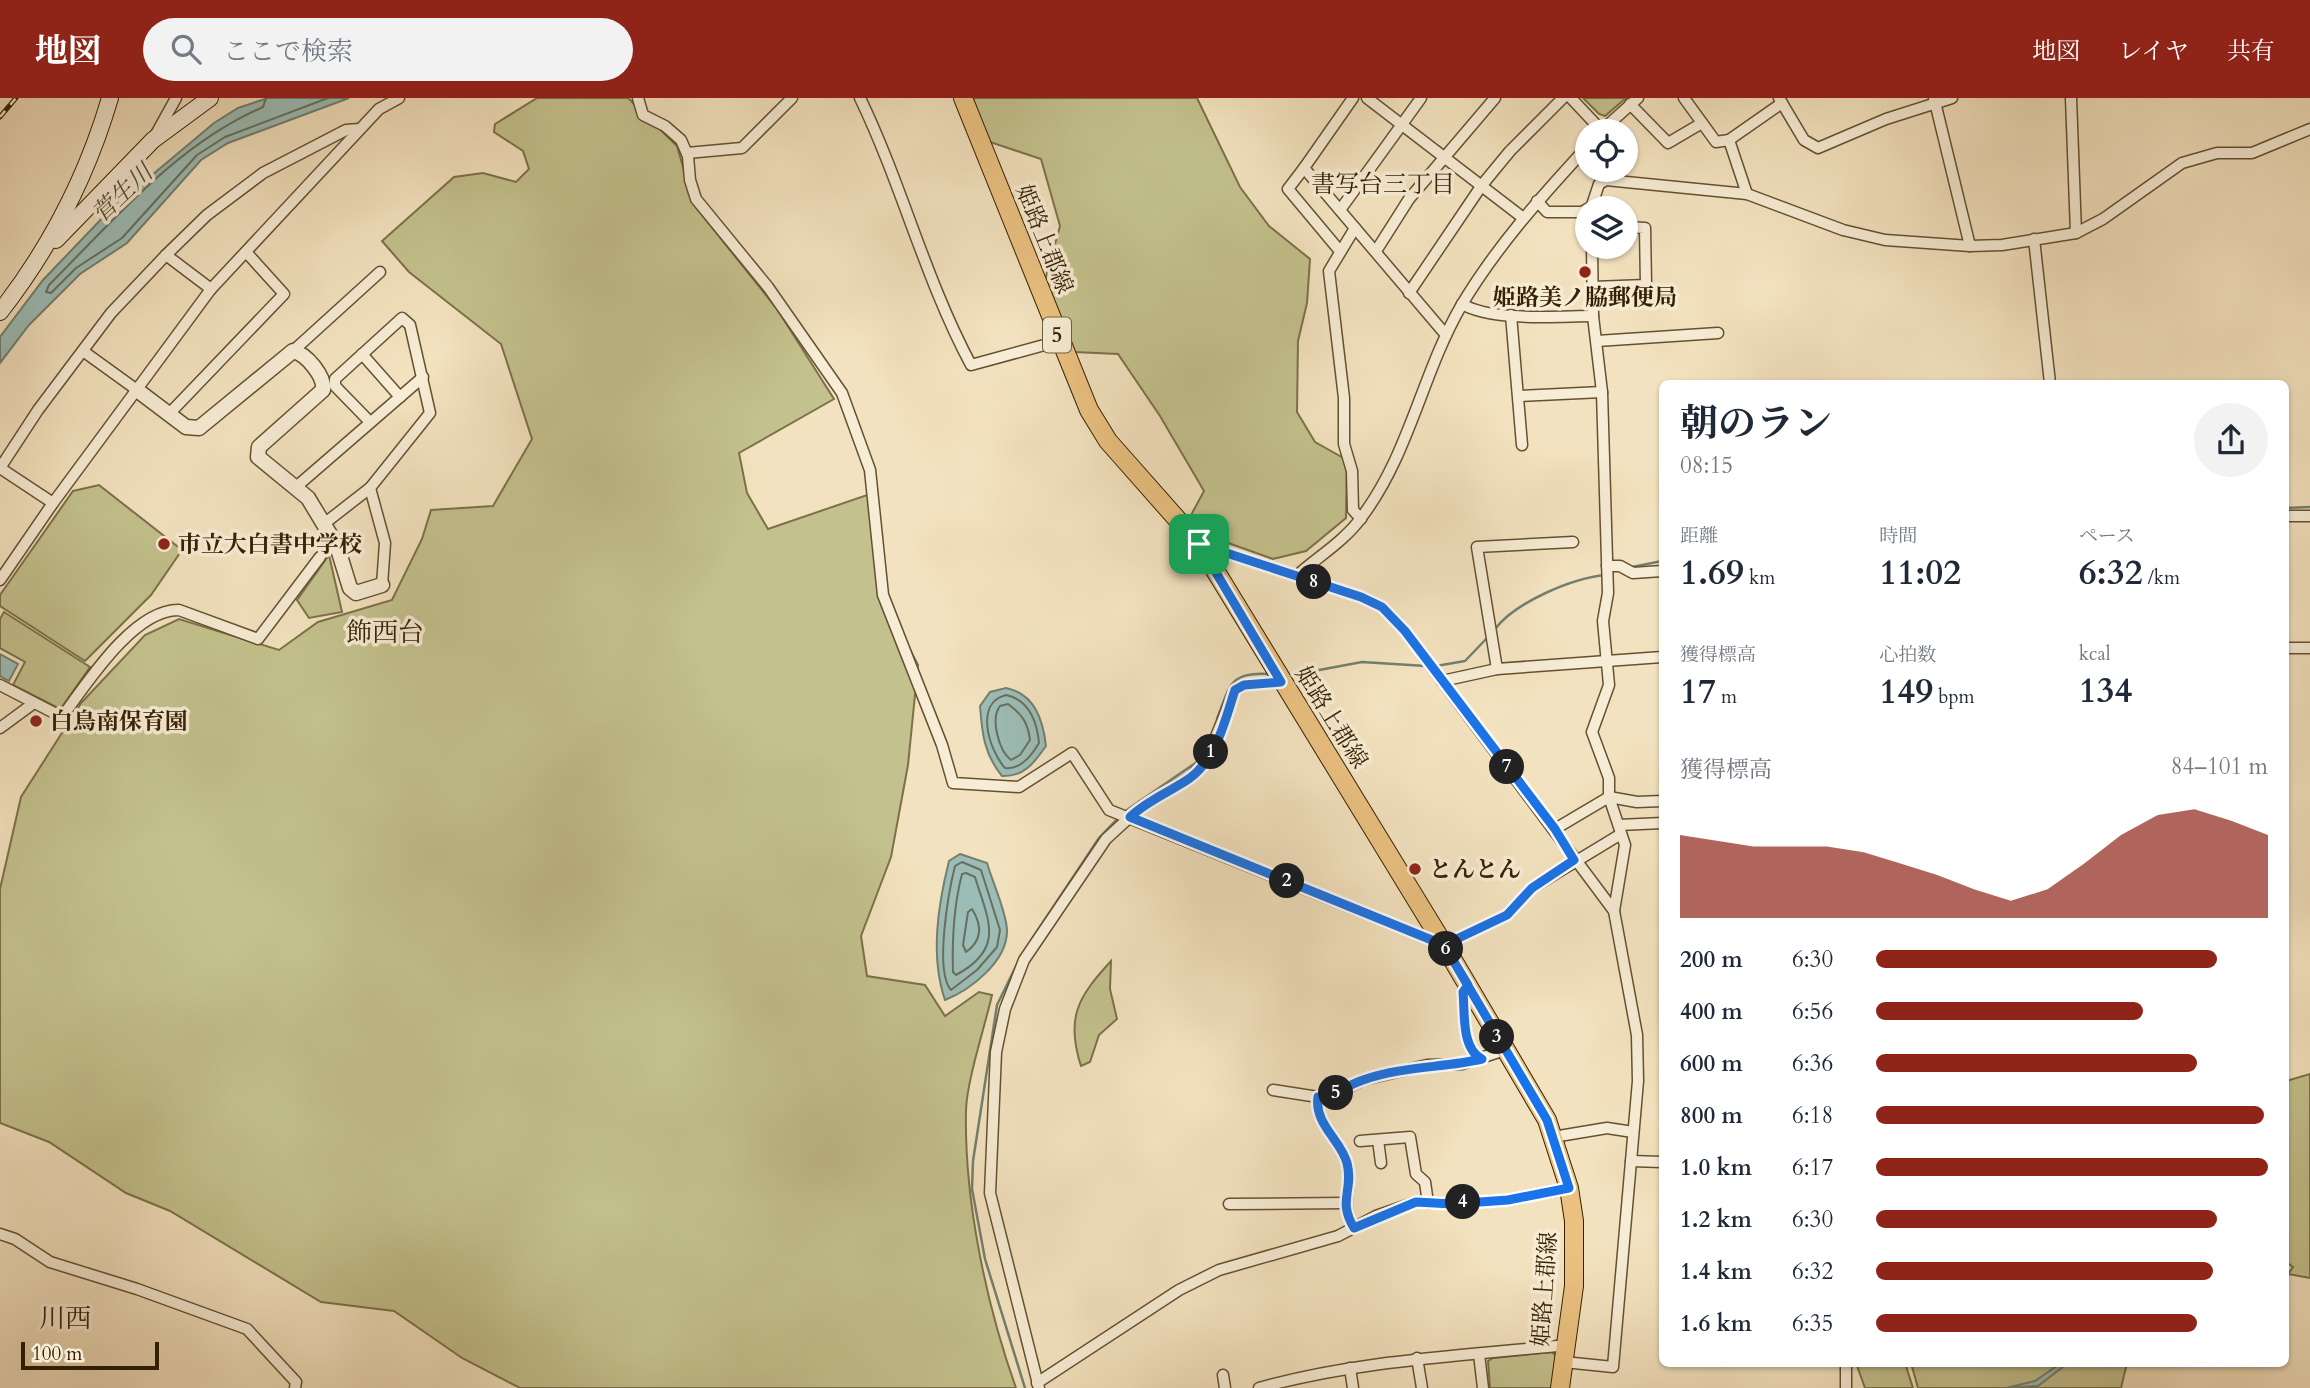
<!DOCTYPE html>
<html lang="ja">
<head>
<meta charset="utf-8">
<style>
  :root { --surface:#fff; --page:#f2f2f3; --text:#1f2937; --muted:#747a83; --accent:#8f2418 }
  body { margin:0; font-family:Cardo,"Noto Serif JP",serif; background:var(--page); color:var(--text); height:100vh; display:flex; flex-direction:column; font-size:26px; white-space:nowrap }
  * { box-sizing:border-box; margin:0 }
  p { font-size:23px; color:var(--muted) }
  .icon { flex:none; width:38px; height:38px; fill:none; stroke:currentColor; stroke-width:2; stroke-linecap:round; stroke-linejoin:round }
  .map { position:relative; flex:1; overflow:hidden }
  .panel { position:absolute; left:1659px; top:282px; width:630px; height:987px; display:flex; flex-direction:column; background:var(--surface); border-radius:10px; box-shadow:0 2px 5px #0004 }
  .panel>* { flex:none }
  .buttons { position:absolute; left:1575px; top:21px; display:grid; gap:14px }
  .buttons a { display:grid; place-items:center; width:63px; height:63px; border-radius:50%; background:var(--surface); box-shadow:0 2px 5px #0004; font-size:35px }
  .scale { position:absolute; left:21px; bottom:18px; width:138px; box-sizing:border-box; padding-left:7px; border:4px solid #352102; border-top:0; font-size:19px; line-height:24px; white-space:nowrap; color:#352102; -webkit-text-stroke:5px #f7ecd5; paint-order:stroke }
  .pin { position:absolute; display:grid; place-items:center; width:60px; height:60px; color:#fff; margin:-30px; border-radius:14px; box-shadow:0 4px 10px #0006 }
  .km { position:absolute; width:35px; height:35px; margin:-18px; border-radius:50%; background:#222; color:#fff; font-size:19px; line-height:35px; text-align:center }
  .round { display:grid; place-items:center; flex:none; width:74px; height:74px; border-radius:37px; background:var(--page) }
  .headline { display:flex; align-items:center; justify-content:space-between; height:119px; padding:0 21px }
  h1 { font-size:38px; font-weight:700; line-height:52px }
  .stats { display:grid; grid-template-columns:repeat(3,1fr); gap:10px; height:119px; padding:7px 21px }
  .stats div { display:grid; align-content:center }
  .stats b { font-size:35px; font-weight:700 }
  .stats small { font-size:19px; font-weight:400 }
  .stats p { font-size:19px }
  .chart { height:196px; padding:14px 21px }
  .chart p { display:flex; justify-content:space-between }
  .chart svg { width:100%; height:126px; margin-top:7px; fill:var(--accent); opacity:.7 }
  ul { padding:0 21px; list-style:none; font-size:23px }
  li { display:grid; grid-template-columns:112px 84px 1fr; align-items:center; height:52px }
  li i { height:18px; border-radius:9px; background:var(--accent) }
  header { display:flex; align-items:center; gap:42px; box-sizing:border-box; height:98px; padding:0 35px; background:var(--accent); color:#fff }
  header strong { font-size:33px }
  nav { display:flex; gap:38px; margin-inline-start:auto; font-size:24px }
  .search { width:490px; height:63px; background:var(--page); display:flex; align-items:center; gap:18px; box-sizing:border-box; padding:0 24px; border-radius:38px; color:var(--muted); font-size:26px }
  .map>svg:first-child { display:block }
  .green { fill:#c3c18d; stroke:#7c7148; stroke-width:2 }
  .water { fill:#9cbdb7; stroke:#737f6f; stroke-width:2 }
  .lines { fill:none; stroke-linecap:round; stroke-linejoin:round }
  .shore { stroke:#686f5c; stroke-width:2 }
  .stream { stroke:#737f6f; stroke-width:2.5 }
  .minor-casing { stroke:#645131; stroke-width:13 }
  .tertiary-casing { stroke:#645131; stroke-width:17 }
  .secondary-casing { stroke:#352102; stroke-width:18 }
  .primary-casing { stroke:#352102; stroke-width:20 }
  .minor { stroke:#f7ecd5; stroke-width:10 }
  .tertiary { stroke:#f7ecd5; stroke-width:14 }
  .secondary { stroke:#f7ecd5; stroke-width:16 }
  .primary { stroke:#eac180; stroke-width:18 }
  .rail-casing { stroke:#352102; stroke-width:5 }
  .rail { stroke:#f7ecd5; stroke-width:2.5; stroke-dasharray:8; stroke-linecap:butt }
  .route-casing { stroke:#fff; stroke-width:14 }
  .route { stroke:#1a73e8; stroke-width:9 }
  .poi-dot { fill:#8f2418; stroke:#f7ecd5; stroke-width:2.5 }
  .labels { text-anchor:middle; stroke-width:7; stroke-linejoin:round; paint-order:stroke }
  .shield { fill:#f7ecd5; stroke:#6f5e41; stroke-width:2 }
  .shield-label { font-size:21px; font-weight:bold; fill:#352102 }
  .street-label { font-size:23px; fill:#352102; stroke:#f7ecd5 }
  .poi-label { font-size:23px; font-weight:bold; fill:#352102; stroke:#f7ecd5; text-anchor:start }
  .neighbourhood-label { font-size:24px; fill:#352102; stroke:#f7ecd5 }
  .water-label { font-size:24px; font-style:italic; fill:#545038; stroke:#f7ecd5 }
  .quarter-label { font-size:26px; fill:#352102; stroke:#f7ecd5 }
</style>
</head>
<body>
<header>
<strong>地図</strong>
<div class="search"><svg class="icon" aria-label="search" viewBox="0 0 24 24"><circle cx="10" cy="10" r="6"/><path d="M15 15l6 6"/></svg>ここで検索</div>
<nav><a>地図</a><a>レイヤ</a><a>共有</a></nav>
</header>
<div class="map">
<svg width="2310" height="1290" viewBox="0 0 2310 1290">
  <rect width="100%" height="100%" fill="#f3e2bf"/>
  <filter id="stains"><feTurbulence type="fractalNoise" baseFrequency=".00286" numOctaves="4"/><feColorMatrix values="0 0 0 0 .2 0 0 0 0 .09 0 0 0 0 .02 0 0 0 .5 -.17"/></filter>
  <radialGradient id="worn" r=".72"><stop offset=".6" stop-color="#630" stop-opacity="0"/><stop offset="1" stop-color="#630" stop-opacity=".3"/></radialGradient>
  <g class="green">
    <path d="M 537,0 L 628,0 L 677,48 L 694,107 L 777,211 L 834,301 L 739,355 L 747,395 L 768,431 L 870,396 L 885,504 L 918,567 L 908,667 L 891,759 L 861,838 L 867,878 L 925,887 L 945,918 L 979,894 L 992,897 C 985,928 967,982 966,1012 C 964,1101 986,1206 1016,1290 L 520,1290 L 462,1260 L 394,1213 L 321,1204 L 170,1113 L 126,1095 L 49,1044 L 0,1025 L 0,791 L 21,699 L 81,605 L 145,537 L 179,521 L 279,552 L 318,524 L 392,502 L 422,441 L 431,412 L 493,408 L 532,341 L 501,246 L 409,174 L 382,143 L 454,79 L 483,75 L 516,84 L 529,71 L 523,53 L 494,34 L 495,26 Z"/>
    <polygon points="973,0 1197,0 1240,89 1269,128 1310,161 1307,205 1298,243 1297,314 1315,344 1347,362 1346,420 1306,453 1273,461 1217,441 1190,419 1204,393 1160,318 1118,256 1074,254 1045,182 1060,128 1041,61 987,43"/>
    <polygon points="1583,0 1626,0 1605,18 1599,16"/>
    <polygon points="99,387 182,452 151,497 85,563 0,508 0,497 73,393"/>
    <polygon points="329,457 342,514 309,520 297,502"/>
    <polygon points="4,514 90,569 62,609 58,610 13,587 25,564 0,550 0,521"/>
    <path d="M 1111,863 L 1110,891 L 1117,921 L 1099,937 L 1090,964 L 1081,968 C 1065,919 1079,898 1111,863 Z"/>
    <polygon points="2310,976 2310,1180 2288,1176 2293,1169 2286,1164 2286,983"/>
    <polygon points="1552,1254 1557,1259 1554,1290 1490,1290 1488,1263 1493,1260"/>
    <polygon points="1856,1265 1905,1265 1913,1290 1865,1290"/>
    <polygon points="1911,1265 2127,1265 2121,1290 1918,1290"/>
  </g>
  <g class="water">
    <polygon points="268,0 349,0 228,45 201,62 127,145 80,176 29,227 0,265 0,239 43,182 108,114 214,25 238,10"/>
    <polygon points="0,556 18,566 9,583 0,578"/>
    <path d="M 1006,590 C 1035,596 1043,622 1046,648 C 1034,665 1024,679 1002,678 C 984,656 982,635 980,608 L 990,594 Z"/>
    <path d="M 960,756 L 987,765 C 992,783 1007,815 1007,833 C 1007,864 970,892 945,902 C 930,858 938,807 949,763 Z"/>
    <polygon points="2061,1265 2068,1265 2038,1288 2006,1290 2035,1283"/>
  </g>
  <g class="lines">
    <g class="shore">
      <path d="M 266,0 L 263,9 C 177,46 114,122 49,187 L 46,194 L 51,195 L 76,170 L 122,140 L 197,57 L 225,39 L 328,0"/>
      <path d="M 1006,597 C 1029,602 1037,624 1039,645 C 1032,657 1021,672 1005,670 C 989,652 974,605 1006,597 Z"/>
      <path d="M 1008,606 C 1022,616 1028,625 1030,642 L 1020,657 L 1011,662 C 999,653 990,621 1000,608 Z"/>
      <path d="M 962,764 L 981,772 L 1000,832 L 997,849 L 977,872 L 951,892 C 934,873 949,792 955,768 Z"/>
      <path d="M 966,775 L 975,779 C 988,822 1006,850 956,877 L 953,874 C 952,843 954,807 962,776 Z"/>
      <path d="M 972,811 C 982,827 983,842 966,854 L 963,847 L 968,814 Z"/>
    </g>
    <g class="stream">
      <polyline points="2286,410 2310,409"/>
      <polyline points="1632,469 1662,463"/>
      <path d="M 1495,531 C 1516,504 1572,480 1606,477"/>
      <polyline points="1436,568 1465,563 1488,539"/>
      <polyline points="1287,578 1362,564 1426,568"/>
      <path d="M 1217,621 C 1230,588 1229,573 1270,576"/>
      <polyline points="1124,714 1197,664 1207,647"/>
      <polyline points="1032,841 1099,740 1119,719"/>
      <polyline points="1019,862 997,907 973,1063 972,1091 985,1161 1025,1290"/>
    </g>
    <defs>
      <g id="minor">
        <polyline points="638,0 643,17 665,28 681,42 688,58 690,82 696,101 768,189 842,295 870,372 883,497 942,647 953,685 1019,689 1072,655 1109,712 1444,847 1507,817 1532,790 1621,736"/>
        <path d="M 860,0 C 902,87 925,181 971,267 L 1059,243"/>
        <polyline points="1353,0 1304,70 1446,237"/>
        <polyline points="1367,0 1522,119"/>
        <polyline points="1571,0 1602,33"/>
        <polyline points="1684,0 1716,44 1729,42 1782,5"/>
        <polyline points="1779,0 1804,42 1818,50 1886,21 1952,0"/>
        <polyline points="1934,0 1970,148"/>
        <polyline points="2071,0 2076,135"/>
        <polyline points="1630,6 1668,45 1702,25"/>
        <polyline points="1601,33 1638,0"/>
        <polyline points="155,38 176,0"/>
        <polyline points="1729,42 1747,96"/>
        <polyline points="687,55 742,50 792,0"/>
        <polyline points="1304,70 1288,91 1339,152"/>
        <polyline points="1537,103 1547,114 1582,114 1587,111"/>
        <polyline points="1591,110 1599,86 1606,82 1747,96 1843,132 1885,142 1970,148 2002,147 2076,135 2103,121 2182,65 2217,55 2252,55 2310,31"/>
        <polyline points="1340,112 1421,0"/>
        <polyline points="1355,130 1329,173 1344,300 1344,346 1352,373 1353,412 1361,421"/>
        <polyline points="2034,141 2050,285"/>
        <polyline points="1592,149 1593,218 1602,294 1608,495 1603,523 1609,587 1592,634 1609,680 1609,699 1625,747 1614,813"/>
        <polyline points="1376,153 1409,101 1495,0"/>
        <polyline points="166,157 211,191"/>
        <polyline points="1593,189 1646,187 1645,130 1626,129"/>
        <polyline points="1409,195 1482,87 1510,53 1563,0"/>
        <path d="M 1462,206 C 1493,224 1558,218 1593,218"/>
        <polyline points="1511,217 1522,347"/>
        <polyline points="1597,243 1718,235"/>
        <polyline points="83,253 137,292"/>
        <polyline points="293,253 380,174"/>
        <polyline points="362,256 400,299"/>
        <polyline points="1519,298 1602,294"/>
        <polyline points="169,316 284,196 246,154"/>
        <polyline points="0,370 38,312 111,215 166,157 207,117 263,75 346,32 360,31"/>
        <polyline points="0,370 53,405"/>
        <polyline points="296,389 423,279"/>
        <polyline points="370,390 385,445 382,487"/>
        <polyline points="2286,418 2310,418"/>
        <polyline points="325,425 370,390 430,315 410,227 402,220 335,281 335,288 370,324"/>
        <polyline points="1199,446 1361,499 1382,509 1405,533 1614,813 1637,937 1638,983 1613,1269 1564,1264"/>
        <polyline points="1607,468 1620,468 1633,475 1662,473"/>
        <path d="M 1299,479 L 1301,474 C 1321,457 1346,441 1361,420 C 1409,357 1422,276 1461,208 C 1496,149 1541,99 1587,49"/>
        <polyline points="0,482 53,405 211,191 379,11 399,0"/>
        <polyline points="2286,550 2310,550"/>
        <polyline points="1497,571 1477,449 1573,444"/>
        <polyline points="1442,583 1497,571 1662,559"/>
        <path d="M 0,587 L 62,619 C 87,585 134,511 179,512 L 258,541 L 320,459"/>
        <polyline points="0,630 34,605"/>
        <polyline points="1619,727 1662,725"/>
        <polyline points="1555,731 1609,699 1637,704 1662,703"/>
        <path d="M 1468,887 L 1463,894 C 1465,915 1461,951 1482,961"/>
        <path d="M 1273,992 L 1318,999 C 1314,1026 1341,1042 1347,1065 C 1354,1092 1338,1103 1354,1130"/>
        <polyline points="1318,999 1330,999 1363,982 1427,967 1462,966 1505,952"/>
        <polyline points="1553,1039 1607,1030 1633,1034"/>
        <polyline points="1378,1042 1381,1065"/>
        <polyline points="1360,1043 1410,1039 1416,1076 1425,1084 1428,1105"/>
        <polyline points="1631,1063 1662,1064"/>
        <polyline points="1229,1106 1346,1105"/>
        <polyline points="0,1136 15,1141 50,1164 137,1191 247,1231 296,1284 295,1290"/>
        <polyline points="1479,1256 1483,1290"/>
        <polyline points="1417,1260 1422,1290"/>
        <polyline points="1846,1265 1846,1290"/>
        <polyline points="1350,1270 1353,1290"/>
        <polyline points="1223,1277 1225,1290"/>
        <polyline points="1037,1285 1179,1192 1219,1172 1338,1138 1376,1118 1416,1104 1452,1106 1508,1102 1569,1090"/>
        <polyline points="1039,1290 990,1095 996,954 1005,911 1024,862 1106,741 1142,708 1191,679 1206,663 1235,592 1244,587 1281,584"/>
        <path d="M 1259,1290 C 1359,1262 1463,1258 1566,1247"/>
      </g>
      <path id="tertiary" d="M 137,292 L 186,329 L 199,330 L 293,253 C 307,256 325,279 323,292 L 259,349 L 258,359 L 308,400 L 337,448 L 350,490 L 356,495 L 382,487"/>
      <g id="secondary">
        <polyline points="56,142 153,42 210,0"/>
        <path d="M 0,214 C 50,150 87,78 110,0"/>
      </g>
      <polyline id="primary" points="963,0 1089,312 1108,343 1199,446 1444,847 1547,1022 1569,1090 1574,1123 1574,1188 1560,1290"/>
    </defs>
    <use href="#minor" class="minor-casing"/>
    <use href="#tertiary" class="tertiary-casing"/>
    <use href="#secondary" class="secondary-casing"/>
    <use href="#primary" class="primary-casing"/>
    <use href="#minor" class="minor"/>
    <use href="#tertiary" class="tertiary"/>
    <use href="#secondary" class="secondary"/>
    <use href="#primary" class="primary"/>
    <defs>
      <polyline id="rail" points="0,19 16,0"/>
    </defs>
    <use href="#rail" class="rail-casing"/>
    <use href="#rail" class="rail"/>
  </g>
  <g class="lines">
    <defs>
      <path id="route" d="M 1199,446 L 1281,584 L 1244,587 L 1235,592 C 1225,622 1217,660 1190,680 C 1170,694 1148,702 1130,719 L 1444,847 L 1547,1022 L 1569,1090 L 1508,1102 L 1452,1106 L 1416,1104 L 1354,1130 C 1337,1102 1354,1092 1347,1065 C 1341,1042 1314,1026 1318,999 C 1336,998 1347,987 1363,982 C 1402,968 1443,970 1482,961 C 1461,951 1465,914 1463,894 L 1468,887 L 1444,847 L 1507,817 L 1532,790 L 1574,762 L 1555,731 L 1405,533 L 1382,509 L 1361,499 L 1199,446"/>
    </defs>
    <use href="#route" class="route-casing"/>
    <use href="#route" class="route"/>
  </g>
  <g class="poi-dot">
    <circle cx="1585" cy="174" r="7"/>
    <circle cx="164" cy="446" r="7"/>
    <circle cx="36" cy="623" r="7"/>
    <circle cx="1415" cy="771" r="7"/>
  </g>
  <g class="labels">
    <rect class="shield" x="1043" y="219.5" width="28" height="35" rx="5"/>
    <g class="shield-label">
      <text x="1057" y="244">5</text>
    </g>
    <g class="street-label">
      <text transform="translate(1045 141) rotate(68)" y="8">姫路上郡線</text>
      <text transform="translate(1332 619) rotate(58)" y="8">姫路上郡線</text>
      <text transform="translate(1544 1191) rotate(-86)" y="8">姫路上郡線</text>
    </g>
    <g class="poi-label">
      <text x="1585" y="207" text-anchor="middle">姫路美ノ脇郵便局</text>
      <text x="178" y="454">市立大白書中学校</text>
      <text x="50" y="631">白鳥南保育園</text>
      <text x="1429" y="779">とんとん</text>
    </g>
    <g class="neighbourhood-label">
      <text x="1383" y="94">書写台三丁目</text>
    </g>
    <g class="water-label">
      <text transform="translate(122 95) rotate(-43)" y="8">菅生川</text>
    </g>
    <g class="quarter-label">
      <text x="385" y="543">飾西台</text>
      <text x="65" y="1229">川西</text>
    </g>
  </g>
  <rect width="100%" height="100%" filter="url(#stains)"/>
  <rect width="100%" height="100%" fill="url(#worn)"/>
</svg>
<div class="buttons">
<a><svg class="icon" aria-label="locate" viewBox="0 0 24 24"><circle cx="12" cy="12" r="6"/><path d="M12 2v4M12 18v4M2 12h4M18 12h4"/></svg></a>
<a><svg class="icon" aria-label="layers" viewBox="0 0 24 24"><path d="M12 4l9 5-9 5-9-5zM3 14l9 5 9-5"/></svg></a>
</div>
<div class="scale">100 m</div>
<div class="pin" style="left:1199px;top:446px;background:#1e9e55"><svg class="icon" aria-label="arrive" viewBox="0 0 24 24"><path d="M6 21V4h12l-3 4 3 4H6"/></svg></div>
<b class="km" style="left:1211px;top:654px">1</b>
<b class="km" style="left:1287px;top:783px">2</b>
<b class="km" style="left:1497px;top:939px">3</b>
<b class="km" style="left:1463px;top:1104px">4</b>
<b class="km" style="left:1336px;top:995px">5</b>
<b class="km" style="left:1446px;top:851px">6</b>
<b class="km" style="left:1507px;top:669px">7</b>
<b class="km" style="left:1314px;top:484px">8</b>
<section class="panel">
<div class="headline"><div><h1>朝のラン</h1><p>08:15</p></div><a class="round"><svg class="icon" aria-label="share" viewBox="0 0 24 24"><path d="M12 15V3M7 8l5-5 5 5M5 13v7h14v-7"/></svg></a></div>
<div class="stats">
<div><p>距離</p><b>1.69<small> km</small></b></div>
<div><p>時間</p><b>11:02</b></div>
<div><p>ペース</p><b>6:32<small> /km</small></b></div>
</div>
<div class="stats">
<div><p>獲得標高</p><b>17<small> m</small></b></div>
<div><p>心拍数</p><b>149<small> bpm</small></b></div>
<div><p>kcal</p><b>134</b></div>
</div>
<div class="chart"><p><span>獲得標高</span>84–101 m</p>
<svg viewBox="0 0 160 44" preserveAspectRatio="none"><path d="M0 44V15L10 17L20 19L30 19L40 19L50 21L60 25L70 29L80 34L90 38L100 34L110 25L120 15L130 8L140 6L150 10L160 15V44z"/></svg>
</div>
<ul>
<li><b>200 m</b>6:30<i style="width:87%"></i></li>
<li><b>400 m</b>6:56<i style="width:68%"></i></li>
<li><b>600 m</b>6:36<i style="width:82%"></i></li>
<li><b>800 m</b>6:18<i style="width:99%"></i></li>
<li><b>1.0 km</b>6:17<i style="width:100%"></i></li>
<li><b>1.2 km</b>6:30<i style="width:87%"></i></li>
<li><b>1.4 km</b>6:32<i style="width:86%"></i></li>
<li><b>1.6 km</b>6:35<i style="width:82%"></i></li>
</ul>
</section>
</div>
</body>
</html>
